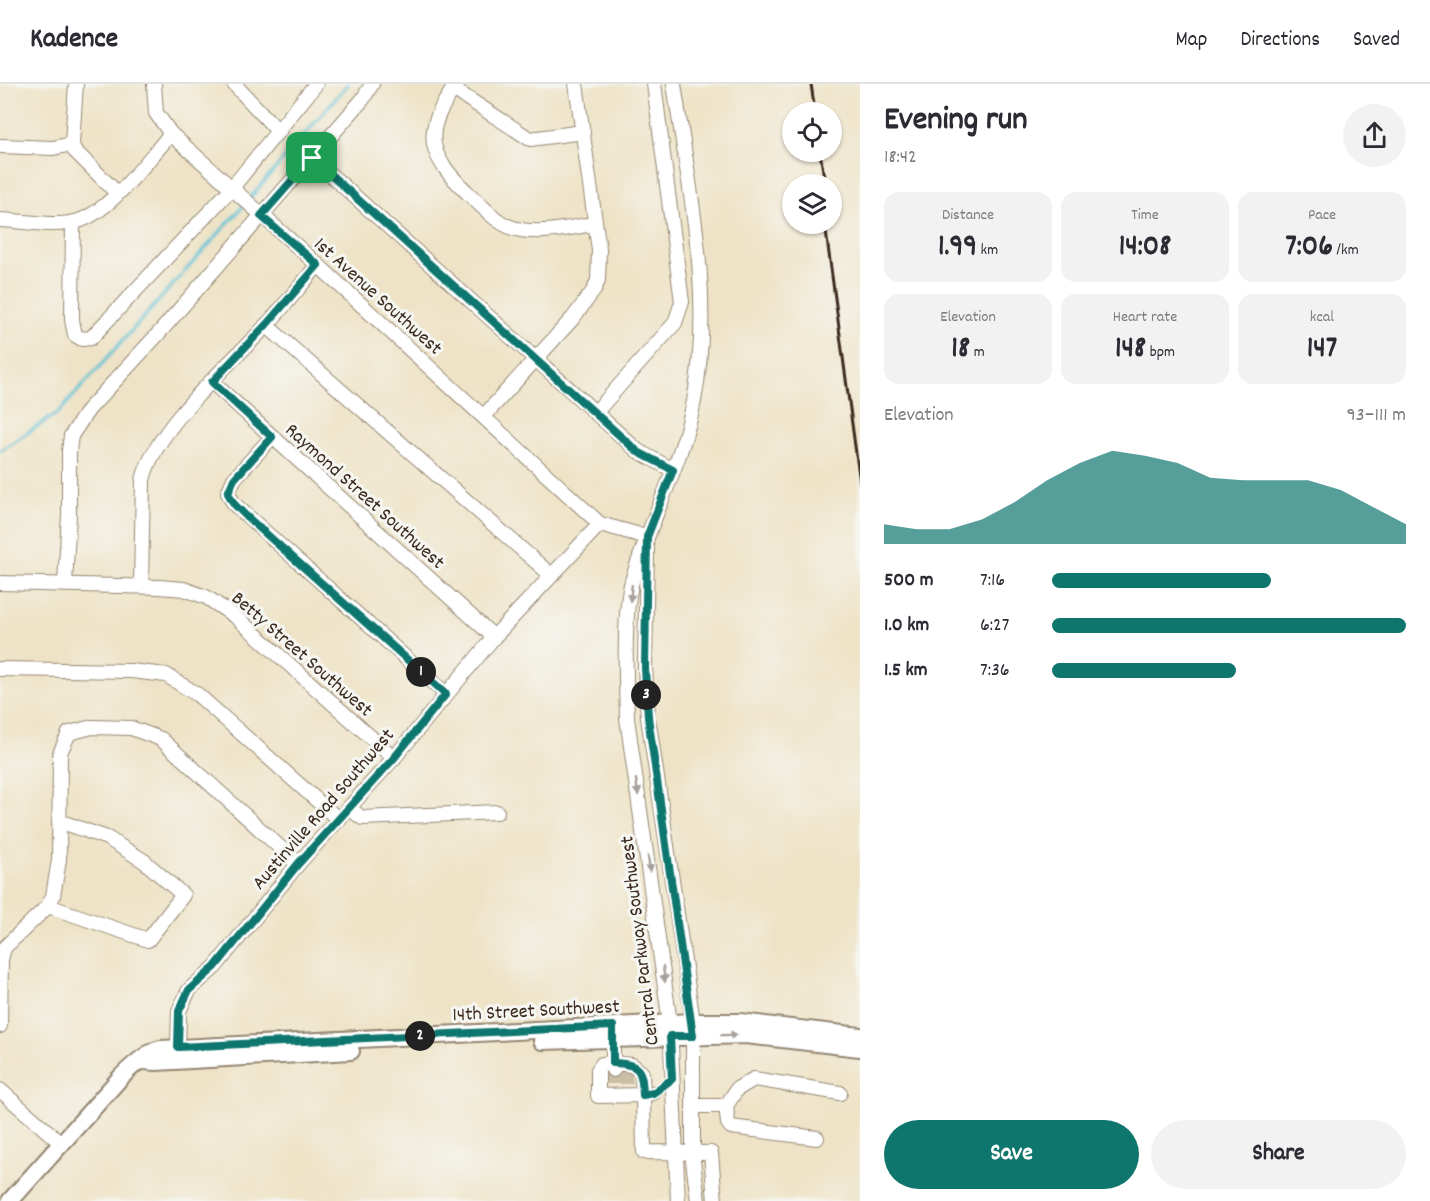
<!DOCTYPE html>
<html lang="en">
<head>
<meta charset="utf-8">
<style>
  :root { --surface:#fff; --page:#f2f2f3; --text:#2b2b33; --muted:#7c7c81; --line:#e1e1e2; --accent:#0f766e }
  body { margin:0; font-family:Dekko,sans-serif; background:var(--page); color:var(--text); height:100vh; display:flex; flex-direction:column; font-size:22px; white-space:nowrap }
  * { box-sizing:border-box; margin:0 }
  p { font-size:20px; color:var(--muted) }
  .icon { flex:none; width:33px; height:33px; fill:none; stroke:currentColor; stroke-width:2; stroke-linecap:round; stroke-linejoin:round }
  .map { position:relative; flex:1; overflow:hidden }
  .side { display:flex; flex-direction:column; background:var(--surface); width:570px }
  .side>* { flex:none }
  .controls { position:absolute; left:782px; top:18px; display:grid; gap:12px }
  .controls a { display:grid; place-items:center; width:60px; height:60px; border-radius:50%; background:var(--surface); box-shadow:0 2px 4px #0004; font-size:30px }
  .pin { position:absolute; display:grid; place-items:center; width:51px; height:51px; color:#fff; margin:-26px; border-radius:12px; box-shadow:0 3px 9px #0006 }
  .km { position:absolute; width:30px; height:30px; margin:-15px; border-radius:50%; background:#222; color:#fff; font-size:16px; line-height:30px; text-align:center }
  .round { display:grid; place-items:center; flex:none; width:63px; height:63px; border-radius:32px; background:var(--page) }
  .overview { display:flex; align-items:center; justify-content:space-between; height:102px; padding:0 24px }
  h1 { font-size:33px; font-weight:800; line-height:45px }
  .stats { display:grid; grid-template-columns:repeat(3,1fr); gap:9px; height:102px; padding:6px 24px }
  .stats div { display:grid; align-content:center; border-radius:15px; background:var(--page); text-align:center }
  .stats b { font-size:30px; font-weight:800 }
  .stats small { font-size:16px; font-weight:400 }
  .stats p { font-size:16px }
  .chart { height:168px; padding:12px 24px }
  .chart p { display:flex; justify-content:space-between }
  .chart svg { width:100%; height:108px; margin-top:6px; fill:var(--accent); opacity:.7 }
  .primary-button { display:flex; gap:12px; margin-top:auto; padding:12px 24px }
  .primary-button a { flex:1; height:69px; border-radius:36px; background:var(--accent); color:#fff; font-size:24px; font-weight:800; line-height:69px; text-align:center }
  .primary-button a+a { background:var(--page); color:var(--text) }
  ul { padding:0 24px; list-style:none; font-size:20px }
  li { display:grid; grid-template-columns:96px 72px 1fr; align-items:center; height:45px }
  li i { height:15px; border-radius:8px; background:var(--accent) }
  header { display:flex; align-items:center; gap:36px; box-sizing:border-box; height:84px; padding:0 30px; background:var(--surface); border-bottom:2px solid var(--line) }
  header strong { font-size:28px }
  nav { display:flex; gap:33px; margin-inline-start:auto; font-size:21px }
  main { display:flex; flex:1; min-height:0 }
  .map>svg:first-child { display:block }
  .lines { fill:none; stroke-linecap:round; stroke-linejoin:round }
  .stream { stroke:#5ac1d7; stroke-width:3 }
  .minor-tunnel { stroke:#cabea4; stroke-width:14; stroke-dasharray:14 7; stroke-linecap:butt }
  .minor-casing { stroke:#948672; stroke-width:16 }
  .major-casing { stroke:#948672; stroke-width:20 }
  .minor { stroke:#fff; stroke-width:14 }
  .major { stroke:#fff; stroke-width:16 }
  .rail { stroke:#3b2a1e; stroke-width:3 }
  .oneway { fill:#a79f9a }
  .route-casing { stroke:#fff; stroke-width:12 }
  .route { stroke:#0f766e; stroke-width:8 }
  .labels { text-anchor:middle; stroke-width:6; stroke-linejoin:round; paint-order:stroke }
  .street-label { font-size:20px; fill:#3b2a1e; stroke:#f6f6f2 }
</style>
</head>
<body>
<header>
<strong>Kadence</strong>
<nav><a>Map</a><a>Directions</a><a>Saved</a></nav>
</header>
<main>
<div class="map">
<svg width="860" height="1117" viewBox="0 0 860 1117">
  <rect width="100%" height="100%" fill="#f6f6f2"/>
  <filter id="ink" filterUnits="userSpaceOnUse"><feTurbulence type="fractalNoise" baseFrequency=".0167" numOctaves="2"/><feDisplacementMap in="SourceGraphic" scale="12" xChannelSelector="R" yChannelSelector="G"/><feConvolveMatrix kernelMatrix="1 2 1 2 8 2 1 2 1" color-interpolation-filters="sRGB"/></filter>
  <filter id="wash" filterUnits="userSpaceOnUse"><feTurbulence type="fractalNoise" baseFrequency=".008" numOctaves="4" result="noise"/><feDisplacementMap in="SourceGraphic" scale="24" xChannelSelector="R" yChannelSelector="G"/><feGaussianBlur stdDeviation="1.35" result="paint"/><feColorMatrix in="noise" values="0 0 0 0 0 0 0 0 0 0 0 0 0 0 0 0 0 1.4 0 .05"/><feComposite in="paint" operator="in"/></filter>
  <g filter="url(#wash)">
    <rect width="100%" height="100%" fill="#eee3c6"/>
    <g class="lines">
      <g class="stream">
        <polyline points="249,115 348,0"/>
        <polyline points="0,367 59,328 245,120"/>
      </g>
    </g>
  </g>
  <g filter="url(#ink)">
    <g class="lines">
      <g class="minor-tunnel">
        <polyline points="613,986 613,1008"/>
        <polyline points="625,986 626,1008"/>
      </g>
      <defs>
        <g id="minor">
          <polyline points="76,0 72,60 74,66 117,109"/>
          <polyline points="154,0 156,29 171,50 318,181 600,440 647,453"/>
          <polyline points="234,0 279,48"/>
          <path d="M 457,0 C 419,51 429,73 472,113 C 484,124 497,139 513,144 C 538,152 570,143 595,140"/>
          <path d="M 674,0 C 689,104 714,212 694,317 C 682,379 650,436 632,497 C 623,529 626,599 627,634 L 670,939 L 678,1117"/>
          <polyline points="453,5 530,55 583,48"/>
          <polyline points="0,62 53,64 72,60"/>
          <polyline points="312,74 638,367 673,386"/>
          <path d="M 0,136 C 23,137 52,143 75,138 C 109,130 147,76 171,50"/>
          <polyline points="73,138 72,236 75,251 82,255 91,254 231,105 316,0"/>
          <polyline points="266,241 551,491"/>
          <polyline points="212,298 494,553"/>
          <polyline points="595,329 675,239 682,218 654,0"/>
          <polyline points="484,332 573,234 594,206 598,196 599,166 576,0"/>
          <polyline points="272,353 234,395 228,409 234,420 446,610"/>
          <polyline points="647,464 645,583 648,633 693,938 693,1077 698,1117"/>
          <polyline points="0,499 159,503 184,505 206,513 236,533 394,674"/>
          <polyline points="65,499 69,431 69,367 71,352 88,326 159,249 363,15 372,0"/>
          <path d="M 141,502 L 143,396 C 155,344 227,283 264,244 C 283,224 300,202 318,181"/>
          <polyline points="0,585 131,587 166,591 198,611 339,736"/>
          <polyline points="349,724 362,734 497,728"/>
          <polyline points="48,822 148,856 183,811 144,777 107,754 59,737"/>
          <polyline points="0,942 1,876 4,864 48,822 53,812 59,776 60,669 69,649 92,643 131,644 161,655 298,780"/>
          <polyline points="613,945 613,979 602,980 598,986 598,1012 643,1011 644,1068 711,1069 715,1117"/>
          <polyline points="178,963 179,927 189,906 215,883 298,780 394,674 494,553 600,440"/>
          <polyline points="613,986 613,979 632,981 642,989 643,1011 653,1009"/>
          <polyline points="0,1006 62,1060"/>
          <polyline points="693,1022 726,1022 737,1005 754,995 840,1009"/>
          <polyline points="726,1022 728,1039 731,1043 817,1054"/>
        </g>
        <g id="major">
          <polyline points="542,957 746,951 860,964"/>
          <polyline points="143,977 156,978 351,967"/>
          <path d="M 10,1117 L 121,993 C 131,983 149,967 161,965 L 693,938 L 740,938 L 860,952"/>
        </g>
      </defs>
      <use href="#minor" class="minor-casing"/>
      <use href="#major" class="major-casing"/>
      <use href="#minor" class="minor"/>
      <use href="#major" class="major"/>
      <g class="rail">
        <polyline points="811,0 815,28"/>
        <polyline points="820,68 825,100"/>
        <polyline points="825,140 860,399"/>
      </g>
    </g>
    <defs><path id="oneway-solid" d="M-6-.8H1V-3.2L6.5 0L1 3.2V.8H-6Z" transform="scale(1.5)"/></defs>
    <g class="oneway">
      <use href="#oneway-solid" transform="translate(631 509) rotate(96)"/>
      <use href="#oneway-solid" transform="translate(637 703) rotate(82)"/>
      <use href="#oneway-solid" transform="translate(649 780) rotate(82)"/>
      <use href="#oneway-solid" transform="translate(664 890) rotate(83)"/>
      <use href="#oneway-solid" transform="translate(729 951) rotate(-1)"/>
    </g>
  </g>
  <g class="lines" filter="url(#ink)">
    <defs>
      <path id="route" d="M 312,74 L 638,368 L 673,386 L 647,453 L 645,584 L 648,633 L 693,952 L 670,952 L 672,995 L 653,1009 L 643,1011 C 642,985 640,980 613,979 L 613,942 L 178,963 L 179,927 L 189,906 L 215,883 L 298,780 L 394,674 L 446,610 L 246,432 L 234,420 L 228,409 L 234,395 L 272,353 L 212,298 L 266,241 L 318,181 L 261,132 Z"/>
    </defs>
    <use href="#route" class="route-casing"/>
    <use href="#route" class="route"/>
  </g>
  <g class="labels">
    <g class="street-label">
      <text transform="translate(379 211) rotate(42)" y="7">1st Avenue Southwest</text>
      <text transform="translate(366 411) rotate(42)" y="7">Raymond Street Southwest</text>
      <text transform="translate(303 569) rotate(41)" y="7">Betty Street Southwest</text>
      <text transform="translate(322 724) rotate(-49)" y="7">Austinville Road Southwest</text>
      <text transform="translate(638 857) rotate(-97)" y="7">Central Parkway Southwest</text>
      <text transform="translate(536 925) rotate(-3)" y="7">14th Street Southwest</text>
    </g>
  </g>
</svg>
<div class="controls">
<a><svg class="icon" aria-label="locate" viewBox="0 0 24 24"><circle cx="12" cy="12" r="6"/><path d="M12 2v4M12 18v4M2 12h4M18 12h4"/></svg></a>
<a><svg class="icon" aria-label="layers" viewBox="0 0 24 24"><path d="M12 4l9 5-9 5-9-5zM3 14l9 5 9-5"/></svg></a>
</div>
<div class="pin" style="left:312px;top:74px;background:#1e9e55"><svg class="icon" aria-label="arrive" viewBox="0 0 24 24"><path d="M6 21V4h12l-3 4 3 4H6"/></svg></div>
<b class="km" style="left:421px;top:588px">1</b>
<b class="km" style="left:420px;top:952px">2</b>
<b class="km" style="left:646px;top:611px">3</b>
</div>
<section class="side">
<div class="overview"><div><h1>Evening run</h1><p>18:42</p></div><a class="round"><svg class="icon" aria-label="share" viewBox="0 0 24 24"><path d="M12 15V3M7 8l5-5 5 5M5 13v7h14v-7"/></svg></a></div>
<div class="stats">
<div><p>Distance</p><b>1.99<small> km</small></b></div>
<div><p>Time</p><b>14:08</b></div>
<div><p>Pace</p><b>7:06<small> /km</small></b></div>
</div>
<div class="stats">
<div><p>Elevation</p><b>18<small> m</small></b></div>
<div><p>Heart rate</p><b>148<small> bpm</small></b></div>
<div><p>kcal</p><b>147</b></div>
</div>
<div class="chart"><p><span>Elevation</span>93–111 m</p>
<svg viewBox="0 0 160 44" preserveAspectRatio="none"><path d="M0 44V36L10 38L20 38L30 34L40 27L50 18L60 11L70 6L80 8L90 11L100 17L110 18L120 18L130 18L140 22L150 29L160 36V44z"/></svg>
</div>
<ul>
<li><b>500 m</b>7:16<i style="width:62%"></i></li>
<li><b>1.0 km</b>6:27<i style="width:100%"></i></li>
<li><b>1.5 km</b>7:36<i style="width:52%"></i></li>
</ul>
<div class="primary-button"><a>Save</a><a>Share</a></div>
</section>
</main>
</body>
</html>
